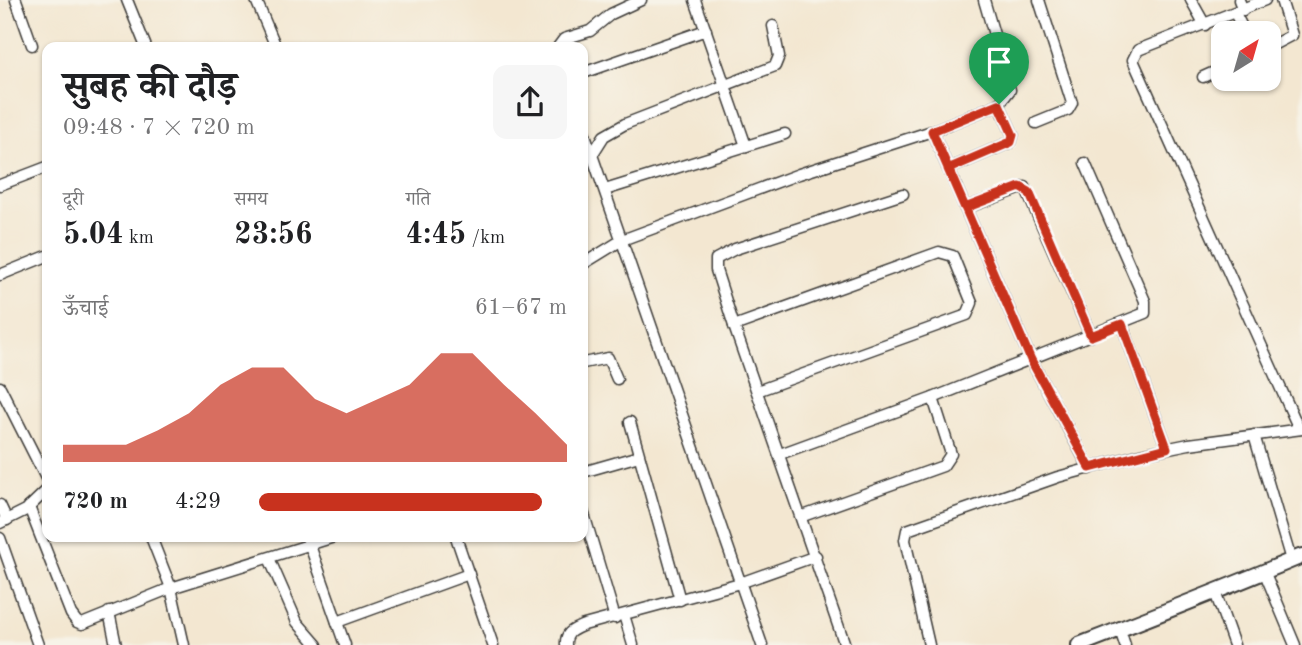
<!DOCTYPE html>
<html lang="hi">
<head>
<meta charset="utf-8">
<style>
  :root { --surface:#fff; --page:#f6f6f6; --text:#202124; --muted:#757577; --accent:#c8321e }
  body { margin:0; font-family:"Old Standard TT","Noto Serif Devanagari",serif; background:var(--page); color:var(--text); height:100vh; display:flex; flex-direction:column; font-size:26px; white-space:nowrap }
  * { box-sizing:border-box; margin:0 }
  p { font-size:23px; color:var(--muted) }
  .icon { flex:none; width:38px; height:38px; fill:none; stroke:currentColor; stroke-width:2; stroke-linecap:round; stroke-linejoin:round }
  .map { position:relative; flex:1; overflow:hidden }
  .panel { position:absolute; left:42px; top:42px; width:546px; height:500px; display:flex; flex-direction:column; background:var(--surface); border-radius:14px; box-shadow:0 2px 5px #0004 }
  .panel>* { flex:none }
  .needle { width:46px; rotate:37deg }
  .tools { position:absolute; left:1211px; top:21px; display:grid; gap:14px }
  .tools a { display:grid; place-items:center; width:70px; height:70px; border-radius:14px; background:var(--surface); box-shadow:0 2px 5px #0004; font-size:35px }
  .pin { position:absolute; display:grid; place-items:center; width:60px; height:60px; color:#fff; margin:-72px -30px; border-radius:50% 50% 50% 0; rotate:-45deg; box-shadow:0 0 7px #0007 }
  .pin .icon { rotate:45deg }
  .round { display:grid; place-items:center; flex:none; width:74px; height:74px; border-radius:14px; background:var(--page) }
  .overview { display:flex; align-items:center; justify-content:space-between; height:119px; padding:0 21px }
  h1 { font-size:38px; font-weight:700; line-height:52px }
  .figures { display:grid; grid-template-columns:repeat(3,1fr); gap:10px; height:119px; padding:7px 21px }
  .figures div { display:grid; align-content:center }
  .figures b { font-size:30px; font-weight:700 }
  .figures small { font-size:19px; font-weight:400 }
  .figures p { font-size:19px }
  .chart { height:196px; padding:14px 21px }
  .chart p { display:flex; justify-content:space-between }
  .chart svg { width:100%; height:126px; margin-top:7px; fill:var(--accent); opacity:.7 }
  ul { padding:0 21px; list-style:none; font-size:23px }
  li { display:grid; grid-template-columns:112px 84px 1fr; align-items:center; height:52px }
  li i { height:18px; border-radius:9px; background:var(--accent) }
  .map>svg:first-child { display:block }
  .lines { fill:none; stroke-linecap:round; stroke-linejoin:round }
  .minor-casing { stroke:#3c3a37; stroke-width:13 }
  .primary-casing { stroke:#3c3a37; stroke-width:18 }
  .minor { stroke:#fff; stroke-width:10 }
  .primary { stroke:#fff; stroke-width:14 }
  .route-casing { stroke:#fff; stroke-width:14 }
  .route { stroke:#c8321e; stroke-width:9 }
</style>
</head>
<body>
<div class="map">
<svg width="1302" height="645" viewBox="0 0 1302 645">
  <rect width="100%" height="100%" fill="#f7f3e8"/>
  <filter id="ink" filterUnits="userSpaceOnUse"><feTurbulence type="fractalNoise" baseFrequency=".0143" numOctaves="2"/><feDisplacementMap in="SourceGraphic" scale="14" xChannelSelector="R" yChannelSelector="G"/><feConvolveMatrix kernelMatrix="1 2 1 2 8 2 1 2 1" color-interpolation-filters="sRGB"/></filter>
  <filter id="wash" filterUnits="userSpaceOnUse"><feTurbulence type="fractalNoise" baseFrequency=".00686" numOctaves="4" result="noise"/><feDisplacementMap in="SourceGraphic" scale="28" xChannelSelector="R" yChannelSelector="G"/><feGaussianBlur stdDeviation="1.57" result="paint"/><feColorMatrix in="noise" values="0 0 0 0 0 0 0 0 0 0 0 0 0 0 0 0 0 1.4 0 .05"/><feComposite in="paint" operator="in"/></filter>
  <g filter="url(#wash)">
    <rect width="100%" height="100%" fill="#f3e7d1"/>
  </g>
  <g filter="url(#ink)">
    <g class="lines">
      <defs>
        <g id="minor">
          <polyline points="16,0 32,45"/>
          <polyline points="127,0 146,47"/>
          <polyline points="256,0 276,47"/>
          <polyline points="695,0 746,146"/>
          <polyline points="1191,0 1205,25"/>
          <polyline points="1239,0 1243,10"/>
          <polyline points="1265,0 1138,50 1133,60 1299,429"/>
          <polyline points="1235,13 1245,33"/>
          <polyline points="558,47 564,39 590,31 611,14 641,0"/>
          <polyline points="1269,47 1292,35 1281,0"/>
          <polyline points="583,73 706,30"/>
          <polyline points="1203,77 1223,68"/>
          <polyline points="1036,123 1068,110 1072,103 1039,0"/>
          <polyline points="583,129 762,645"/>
          <polyline points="932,131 1031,360 1090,469"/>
          <polyline points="592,155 604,136 625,124 775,66 779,56 773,26"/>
          <polyline points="948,169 1011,142 1013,135 999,104"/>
          <polyline points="0,185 47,167"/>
          <polyline points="605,190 785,134"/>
          <polyline points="965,208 1025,187 1091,336"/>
          <polyline points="583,264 622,240 799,174 932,131 999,104 1010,90 984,0"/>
          <polyline points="0,275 47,256"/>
          <polyline points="1122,324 1167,448"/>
          <polyline points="734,326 939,252 953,256 972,303 967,315 757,391"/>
          <polyline points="583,363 608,358 617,379"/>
          <polyline points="0,387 47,480"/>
          <polyline points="630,422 680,600"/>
          <polyline points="1254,435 1291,560"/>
          <polyline points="780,454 933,398 1145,313 1145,301 1085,163"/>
          <polyline points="583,472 639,456"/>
          <polyline points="0,505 7,520"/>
          <polyline points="29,507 71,614 77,622 82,624 171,588 334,537"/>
          <polyline points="583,511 615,618"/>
          <polyline points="803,516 943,466 951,454 933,398"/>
          <polyline points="0,523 26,510 47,490"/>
          <polyline points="151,537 171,588 184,645"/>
          <polyline points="307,537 345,645"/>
          <polyline points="456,537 493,645"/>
          <polyline points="0,538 38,645"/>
          <polyline points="269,558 297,622 317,645"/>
          <polyline points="1264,571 1295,645"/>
          <polyline points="1215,592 1234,645"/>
          <polyline points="109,612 116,645"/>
          <polyline points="624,615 633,645"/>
          <polyline points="337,622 469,574"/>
          <polyline points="1122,636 1125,645"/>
          <path d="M 566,645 C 565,632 573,630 584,625 L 740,583 L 816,556"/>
          <polyline points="845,645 734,326 716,270 716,259 735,249 903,194"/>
          <polyline points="929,645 905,540 907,530 1058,477 1145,453 1189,444 1302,429"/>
        </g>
        <path id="primary" d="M 1079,645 C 1154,616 1228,587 1302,556"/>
      </defs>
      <use href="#minor" class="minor-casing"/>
      <use href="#primary" class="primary-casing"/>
      <use href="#minor" class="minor"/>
      <use href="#primary" class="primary"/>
    </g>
  </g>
  <g class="lines" filter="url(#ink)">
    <defs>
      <polyline id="route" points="999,104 932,131 1031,360 1090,468 1167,448 1122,324 1091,336 1029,192 1020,187 965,208 948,169 1011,142 1013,135 999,104"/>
    </defs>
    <use href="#route" class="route-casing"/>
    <use href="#route" class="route"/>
  </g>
</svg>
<div class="tools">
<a><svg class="needle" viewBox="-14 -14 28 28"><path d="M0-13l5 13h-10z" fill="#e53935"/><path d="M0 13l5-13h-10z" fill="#757577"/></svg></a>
</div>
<div class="pin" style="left:999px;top:104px;background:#1e9e55"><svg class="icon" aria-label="arrive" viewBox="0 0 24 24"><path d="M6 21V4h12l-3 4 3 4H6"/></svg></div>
<section class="panel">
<div class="overview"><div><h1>सुबह की दौड़</h1><p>09:48 · 7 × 720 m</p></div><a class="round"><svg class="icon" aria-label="share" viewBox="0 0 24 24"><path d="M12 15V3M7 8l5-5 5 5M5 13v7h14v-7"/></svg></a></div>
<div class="figures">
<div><p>दूरी</p><b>5.04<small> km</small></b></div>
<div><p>समय</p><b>23:56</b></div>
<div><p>गति</p><b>4:45<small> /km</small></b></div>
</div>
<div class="chart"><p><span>ऊँचाई</span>61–67 m</p>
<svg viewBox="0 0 160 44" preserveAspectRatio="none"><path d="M0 44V38L10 38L20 38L30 33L40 27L50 17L60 11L70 11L80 22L90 27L100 22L110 17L120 6L130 6L140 17L150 27L160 38V44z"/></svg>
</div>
<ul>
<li><b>720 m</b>4:29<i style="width:92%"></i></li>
</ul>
</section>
</div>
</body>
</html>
